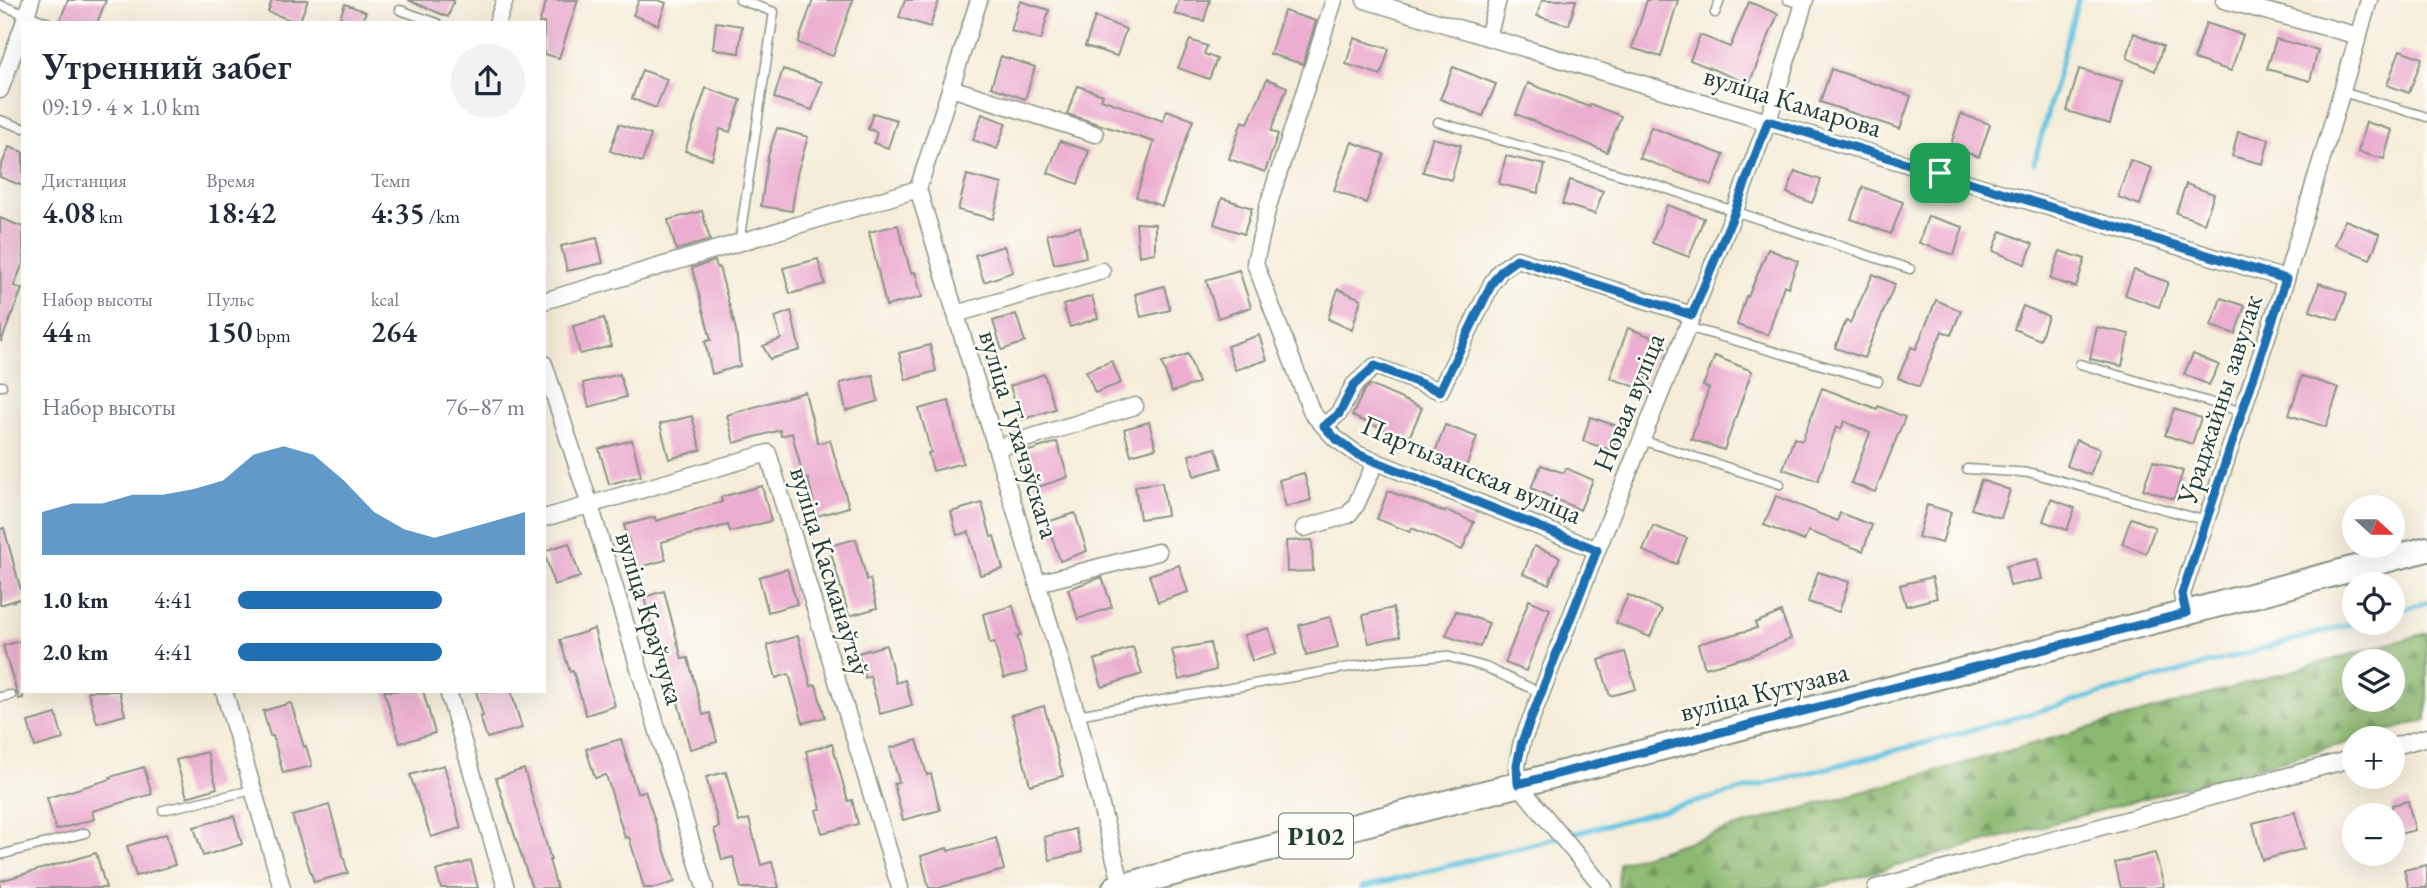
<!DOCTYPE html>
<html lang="ru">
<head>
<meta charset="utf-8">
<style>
  :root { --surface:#fff; --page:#f2f2f3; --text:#1f2937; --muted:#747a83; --accent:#1f6fb2 }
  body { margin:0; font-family:"EB Garamond",serif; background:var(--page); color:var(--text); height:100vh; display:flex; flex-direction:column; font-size:26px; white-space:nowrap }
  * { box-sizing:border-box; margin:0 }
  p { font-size:23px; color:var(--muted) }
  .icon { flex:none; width:38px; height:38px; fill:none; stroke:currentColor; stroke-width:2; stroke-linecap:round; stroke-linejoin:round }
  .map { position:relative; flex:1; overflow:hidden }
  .panel { position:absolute; left:21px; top:21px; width:525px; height:672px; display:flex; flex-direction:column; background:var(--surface); border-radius:0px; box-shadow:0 7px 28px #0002 }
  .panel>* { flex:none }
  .needle { width:46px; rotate:111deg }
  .controls { position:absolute; left:2342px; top:495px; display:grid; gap:14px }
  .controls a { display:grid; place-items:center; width:63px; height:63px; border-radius:50%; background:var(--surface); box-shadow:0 7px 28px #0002; font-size:35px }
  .pin { position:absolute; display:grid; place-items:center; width:60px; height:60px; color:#fff; margin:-30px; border-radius:14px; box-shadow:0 4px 10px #0006 }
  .round { display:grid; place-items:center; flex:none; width:74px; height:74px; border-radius:37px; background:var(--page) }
  .summary { display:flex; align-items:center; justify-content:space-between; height:119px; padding:0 21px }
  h1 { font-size:38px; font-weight:600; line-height:52px }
  .metrics { display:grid; grid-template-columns:repeat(3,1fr); gap:10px; height:119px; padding:7px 21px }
  .metrics div { display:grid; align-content:center }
  .metrics b { font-size:30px; font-weight:600 }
  .metrics small { font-size:19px; font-weight:400 }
  .metrics p { font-size:19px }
  .chart { height:196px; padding:14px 21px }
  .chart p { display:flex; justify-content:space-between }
  .chart svg { width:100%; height:126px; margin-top:7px; fill:var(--accent); opacity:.7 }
  ul { padding:0 21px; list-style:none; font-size:23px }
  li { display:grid; grid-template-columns:112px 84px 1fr; align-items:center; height:52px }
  li i { height:18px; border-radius:9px; background:var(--accent) }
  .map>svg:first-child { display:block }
  .forest { fill:url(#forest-firs); stroke:#567b52; stroke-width:2; fill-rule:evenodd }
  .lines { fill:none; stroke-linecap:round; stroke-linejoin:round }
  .stream { stroke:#62c3e0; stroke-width:5 }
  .building { fill:#ecaed0 }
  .lane-casing { stroke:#8a9586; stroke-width:11 }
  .street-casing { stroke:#8a9586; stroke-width:19 }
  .primary-casing { stroke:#8a9586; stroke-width:28 }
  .lane { stroke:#fff; stroke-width:8 }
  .street { stroke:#fff; stroke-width:16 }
  .primary { stroke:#fff; stroke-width:24 }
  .route-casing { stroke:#fff; stroke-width:14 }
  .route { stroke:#1f6fb2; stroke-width:9 }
  .labels { text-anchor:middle; stroke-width:5; stroke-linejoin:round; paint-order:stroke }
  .shield { fill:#fdfcf7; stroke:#62766e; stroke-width:2 }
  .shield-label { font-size:26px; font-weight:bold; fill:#1f3d34 }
  .street-label { font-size:28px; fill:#1f3d34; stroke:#fdfcf7 }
</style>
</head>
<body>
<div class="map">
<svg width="2427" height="888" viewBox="0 0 2427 888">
  <defs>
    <pattern id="forest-firs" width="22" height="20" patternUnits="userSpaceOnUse" patternTransform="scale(1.75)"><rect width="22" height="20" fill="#8cb971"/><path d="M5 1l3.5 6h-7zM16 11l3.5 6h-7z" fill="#72985e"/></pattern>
  </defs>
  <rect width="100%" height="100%" fill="#fdfcf7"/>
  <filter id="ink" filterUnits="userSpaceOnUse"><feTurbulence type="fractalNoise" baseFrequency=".0143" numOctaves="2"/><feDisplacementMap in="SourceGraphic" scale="14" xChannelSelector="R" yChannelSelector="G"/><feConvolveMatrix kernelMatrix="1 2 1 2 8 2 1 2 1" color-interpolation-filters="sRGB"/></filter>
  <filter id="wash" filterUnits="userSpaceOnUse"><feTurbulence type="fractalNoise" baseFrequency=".00686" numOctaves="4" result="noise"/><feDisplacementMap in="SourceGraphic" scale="28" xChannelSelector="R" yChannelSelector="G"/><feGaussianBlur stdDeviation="1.57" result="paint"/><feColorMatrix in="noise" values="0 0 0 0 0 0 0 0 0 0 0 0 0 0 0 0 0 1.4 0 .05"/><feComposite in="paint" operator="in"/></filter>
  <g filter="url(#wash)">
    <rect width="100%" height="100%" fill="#f5edd9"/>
    <path class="forest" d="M 2427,633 L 2427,720 L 2361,738 L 2354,738 L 2354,741 L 1816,888 L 1618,888 L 1619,863 L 1726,830 ZM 2354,662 L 2392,662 L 2392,700 L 2354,700 Z"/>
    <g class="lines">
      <g class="stream">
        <polyline points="2034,163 2078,0"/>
        <polyline points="2392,612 2427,602"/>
        <polyline points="1362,888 1928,742 2354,623"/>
      </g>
    </g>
    <g id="blocks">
      <g class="building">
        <polygon points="68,0 106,0 97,23 59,23"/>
        <polygon points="272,0 308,0 299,23 268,12"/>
        <polygon points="408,0 454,0 448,17"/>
        <polygon points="547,0 578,0 559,58 544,54 544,23 539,23"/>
        <polygon points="639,0 658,0 666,3 658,25 633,15"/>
        <polygon points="813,0 853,0 833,56 798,43"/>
        <polygon points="905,0 939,0 930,27 899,17"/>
        <polygon points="1179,0 1210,0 1204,21 1174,14"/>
        <polygon points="1542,0 1576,0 1569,25 1537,16"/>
        <polygon points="1647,0 1678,0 1661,57 1632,48"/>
        <polygon points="1020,1 1049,10 1041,40 1011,31"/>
        <polygon points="1749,2 1778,14 1749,84 1690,60 1700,35 1730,47"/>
        <polygon points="345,4 366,12 361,23 338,23"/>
        <polygon points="1284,11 1316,21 1303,64 1270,54"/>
        <polygon points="1095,17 1126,29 1117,56 1085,46"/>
        <polygon points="716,22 742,26 739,53 713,49"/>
        <polygon points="2206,23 2243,35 2231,71 2194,59"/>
        <polygon points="2134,33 2163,46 2155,71 2127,58"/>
        <polygon points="1354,38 1389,49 1381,75 1346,64"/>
        <polygon points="2276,39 2318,50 2310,81 2267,69"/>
        <polygon points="1190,40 1207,46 1204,54 1217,59 1209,79 1178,68"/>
        <polygon points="2400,50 2422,58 2409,93 2387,85"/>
        <polygon points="1001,56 1035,67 1025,99 991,87"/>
        <polygon points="1453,67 1496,84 1483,116 1440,99"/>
        <polygon points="783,69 822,82 812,110 774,98"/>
        <polygon points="1831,69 1911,96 1900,129 1820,102"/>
        <polygon points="2079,69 2122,81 2110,124 2067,111"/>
        <polygon points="642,70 667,79 656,108 632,99"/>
        <polygon points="1267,79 1287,87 1271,131 1278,134 1265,172 1229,159 1242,121 1248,123"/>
        <polygon points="1528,83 1589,107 1590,104 1621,116 1607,152 1516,114"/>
        <polygon points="1078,86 1103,95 1101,99 1163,121 1167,110 1193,120 1162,206 1136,197 1154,142 1067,114"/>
        <polygon points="706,88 741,100 730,132 720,129 712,159 685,151"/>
        <polygon points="873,113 897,120 888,148 874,143 877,132 868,129"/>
        <polygon points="982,114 1006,123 997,149 973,140"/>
        <polygon points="1961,114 1990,124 1979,157 1950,147"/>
        <polygon points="2366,122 2392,130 2384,159 2358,152"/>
        <polygon points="619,124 651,135 642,162 610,151"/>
        <polygon points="1651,127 1724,155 1712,185 1639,158"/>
        <polygon points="777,128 808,137 797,174 792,211 761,206 768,156"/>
        <polygon points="2238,132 2269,139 2263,164 2232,156"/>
        <polygon points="1432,138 1461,145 1451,180 1423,172"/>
        <polygon points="1060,141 1089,151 1078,184 1048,173"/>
        <polygon points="1352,142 1384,154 1366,203 1334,190"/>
        <polygon points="9,147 23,152 23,186 0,177 0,169"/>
        <polygon points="1506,156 1545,165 1538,193 1499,184"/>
        <polygon points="2130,160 2152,168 2140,205 2118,197"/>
        <polygon points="1795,171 1821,180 1812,203 1787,193"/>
        <polygon points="967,175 1002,184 993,219 958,210"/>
        <polygon points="1570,180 1603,191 1595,214 1562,204"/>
        <polygon points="2186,184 2214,194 2204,223 2176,213"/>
        <polygon points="1863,187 1903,202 1891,234 1851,219"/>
        <polygon points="1222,198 1252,208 1244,234 1214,224"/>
        <polygon points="1667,205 1704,218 1689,257 1652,243"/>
        <polygon points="702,211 710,240 676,250 668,220"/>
        <polygon points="1928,216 1963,227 1954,255 1919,243"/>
        <polygon points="0,218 23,227 23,263 14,286 22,289 1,342"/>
        <polygon points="2345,220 2380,234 2370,259 2335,245"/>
        <polygon points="1136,223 1155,224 1155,253 1139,256"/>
        <polygon points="898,225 911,273 915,272 922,297 886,306 869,232"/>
        <polygon points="1080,227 1086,257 1054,264 1047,234"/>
        <polygon points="2001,231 2033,244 2025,264 1993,251"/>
        <polygon points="597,238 603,263 567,271 561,246"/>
        <polygon points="1004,246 1013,272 984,282 975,255"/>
        <polygon points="1768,249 1798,261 1788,287 1784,285 1768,335 1737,325 1746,296 1748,297"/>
        <polygon points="2060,251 2085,259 2076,287 2050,279"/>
        <polygon points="818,259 825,284 790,294 783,268"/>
        <polygon points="715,261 717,268 719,267 736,330 740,366 712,374 705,341 711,340 692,268"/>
        <polygon points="1239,270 1251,307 1218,318 1206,280"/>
        <polygon points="2134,270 2168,282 2159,307 2125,295"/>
        <polygon points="1873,274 1895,284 1864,358 1835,348 1846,321 1850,323"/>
        <polygon points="2319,283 2347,293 2338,320 2310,311"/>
        <polygon points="1164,286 1170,310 1141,317 1135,294"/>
        <polygon points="1338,289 1361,299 1352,330 1328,319"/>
        <polygon points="1092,296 1098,318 1070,327 1063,305"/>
        <polygon points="2221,298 2245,306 2235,334 2211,326"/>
        <polygon points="1936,300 1961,311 1951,335 1942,331 1919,387 1898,378 1911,347 1916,349"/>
        <polygon points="2023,306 2048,316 2040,340 2014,329"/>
        <polygon points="791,311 800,350 770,359 763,346 781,339 775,317"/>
        <polygon points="1016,314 1025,342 1002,350 993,321"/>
        <polygon points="604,318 611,346 580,354 573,326"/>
        <polygon points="2097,327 2129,334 2122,366 2090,359"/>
        <polygon points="1628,328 1660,340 1642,389 1610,378"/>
        <polygon points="1259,335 1267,360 1235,370 1227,346"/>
        <polygon points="930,345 936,371 906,380 899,353"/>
        <polygon points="1188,354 1198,383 1172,392 1162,363"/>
        <polygon points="2193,354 2219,365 2209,385 2184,374"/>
        <polygon points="1715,356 1752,371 1724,450 1691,439 1709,388 1703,386"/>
        <polygon points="1112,361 1121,383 1095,393 1086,371"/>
        <polygon points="620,374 626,397 589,407 583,383"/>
        <polygon points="1044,374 1055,409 1021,420 1010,386"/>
        <polygon points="873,375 878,401 846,411 840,383"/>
        <polygon points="2302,376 2339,388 2326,427 2289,415"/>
        <polygon points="1370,385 1422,408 1408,440 1352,416 1364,390"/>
        <polygon points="1822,388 1877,409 1878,406 1905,417 1875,492 1851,483 1870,433 1844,421 1841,429 1836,427 1818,481 1783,469 1794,438 1802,441"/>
        <polygon points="805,392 818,443 830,440 849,507 817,516 808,479 804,480 792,433 781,436 780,430 734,443 727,415"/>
        <polygon points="949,401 963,463 933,471 928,453 931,452 919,409"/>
        <polygon points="2174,409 2201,418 2192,444 2165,435"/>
        <polygon points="692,416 701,450 669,459 660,424"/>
        <polygon points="1590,417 1620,427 1613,451 1583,441"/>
        <polygon points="1149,422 1156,448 1131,455 1124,429"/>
        <polygon points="1445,425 1477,437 1465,470 1433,458"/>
        <polygon points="632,440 641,476 609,484 599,449"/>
        <polygon points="2076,440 2100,449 2090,475 2067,466"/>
        <polygon points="1057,442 1068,477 1035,488 1023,453"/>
        <polygon points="1216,448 1222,468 1194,476 1189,455"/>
        <polygon points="2153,461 2183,471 2174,499 2143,489"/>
        <polygon points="1541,465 1564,473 1566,468 1593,480 1580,510 1531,488"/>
        <polygon points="1304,473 1311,500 1286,507 1279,480"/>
        <polygon points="1981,480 2010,490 2001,518 1971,509"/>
        <polygon points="1162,482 1167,515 1140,519 1135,486"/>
        <polygon points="762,486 771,521 730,532 728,525 661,542 666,560 636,568 624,525 655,517 656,521 722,502 721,497"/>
        <polygon points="1388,491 1445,512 1446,510 1474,522 1462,550 1412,528 1410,532 1377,519"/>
        <polygon points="1776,496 1837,521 1840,513 1872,525 1863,551 1808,531 1804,541 1764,525"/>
        <polygon points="2051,499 2075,508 2067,530 2043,521"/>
        <polygon points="982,503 991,537 994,536 1003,569 980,575 969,532 957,535 951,512"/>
        <polygon points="1927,505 1951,512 1942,543 1918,537"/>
        <polygon points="1075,513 1087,551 1060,561 1047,522"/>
        <polygon points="2131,518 2155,527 2146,553 2122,544"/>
        <polygon points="1653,526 1687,538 1677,564 1643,551"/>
        <polygon points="4,528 23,598 0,605 0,529"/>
        <polygon points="856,539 867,580 870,579 877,608 849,616 829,546"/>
        <polygon points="1312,540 1313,571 1287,572 1286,541"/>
        <polygon points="569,543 580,577 554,585 544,551"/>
        <polygon points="1534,546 1560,557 1549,584 1523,574"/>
        <polygon points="2037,559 2042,579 2010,586 2006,566"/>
        <polygon points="1179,565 1188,592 1158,602 1149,575"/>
        <polygon points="787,569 797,604 768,612 759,577"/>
        <polygon points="1818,572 1849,582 1839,612 1808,602"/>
        <polygon points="1102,577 1112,607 1078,619 1068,589"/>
        <polygon points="1932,577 1937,598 1906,606 1900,585"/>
        <polygon points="664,591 682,659 688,658 703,715 710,713 717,742 690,749 677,698 674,698 659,642 656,643 644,597"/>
        <polygon points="1628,595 1662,610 1650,637 1616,623"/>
        <polygon points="1529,600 1550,609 1526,671 1505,663"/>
        <polygon points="1013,606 1021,635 1017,636 1027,672 1004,678 994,642 990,644 983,614"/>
        <polygon points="1393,608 1400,636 1369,643 1363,615"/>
        <polygon points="1456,611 1489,623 1480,647 1446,636"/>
        <polygon points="1781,612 1791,639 1749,656 1705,668 1698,644 1757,628 1755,623"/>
        <polygon points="1330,617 1338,647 1306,655 1299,625"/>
        <polygon points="1269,628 1276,654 1252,661 1244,635"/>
        <polygon points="594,629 615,706 586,715 573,671 570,672 560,640"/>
        <polygon points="798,636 811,686 816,685 825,717 803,723 789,674 776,678 767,645"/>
        <polygon points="23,640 23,698 19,699 3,646"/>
        <polygon points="1210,643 1216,670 1179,680 1172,650"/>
        <polygon points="886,645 896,683 905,680 912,705 880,714 870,676 865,678 858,653"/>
        <polygon points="1133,647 1142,674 1102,687 1094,660"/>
        <polygon points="1625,652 1636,689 1610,696 1599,660"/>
        <polygon points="88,691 119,691 125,715 97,723"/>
        <polygon points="384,691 423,691 435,733 400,743"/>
        <polygon points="476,691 511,691 522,728 487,738 480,717 483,716"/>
        <polygon points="291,703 304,747 306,746 312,766 283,773 273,736 270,736 263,711"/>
        <polygon points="1044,706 1063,776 1030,785 1012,715"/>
        <polygon points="56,714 63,739 35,747 28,722"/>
        <polygon points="621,739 637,793 645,791 675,882 655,888 644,888 629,837 625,838 606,775 595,778 586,749"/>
        <polygon points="917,740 927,775 931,774 940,810 903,820 894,784 899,782 890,748"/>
        <polygon points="832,744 848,801 852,800 858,824 822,833 816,810 821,809 806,751"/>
        <polygon points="207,752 217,788 187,797 176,760"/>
        <polygon points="444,765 461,828 431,837 410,775"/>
        <polygon points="144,767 152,794 92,811 94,819 56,830 47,798 111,779 110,777"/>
        <polygon points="524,769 551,860 549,860 557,888 532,888 496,778"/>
        <polygon points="726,772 739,822 749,819 761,865 772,862 779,888 741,888 733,857 722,860 714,829 719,827 706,777"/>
        <polygon points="2408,801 2415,830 2392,836 2392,805"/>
        <polygon points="329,805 348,873 314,882 292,816"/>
        <polygon points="2295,812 2304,849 2262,860 2253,823"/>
        <polygon points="234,816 242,844 203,856 194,827"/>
        <polygon points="1075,829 1082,852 1050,860 1044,837"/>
        <polygon points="166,834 175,865 136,876 127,846"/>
        <polygon points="996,838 1004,870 938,888 929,888 921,856 947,848 948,851"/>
        <polygon points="96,853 106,888 0,888 0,881"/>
        <polygon points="2155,853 2164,886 2154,888 2121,888 2115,863"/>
        <polygon points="471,861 478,888 441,888 436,871"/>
        <polygon points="2427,865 2427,888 2409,888 2404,870"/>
      </g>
    </g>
  </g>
  <g filter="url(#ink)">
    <use href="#blocks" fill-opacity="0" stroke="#8a9586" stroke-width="2"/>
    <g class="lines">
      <defs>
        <g id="lane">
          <polyline points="1788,0 1804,5"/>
          <polyline points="0,5 49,23"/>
          <polyline points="400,10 437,23"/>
          <polyline points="1715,13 1720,0"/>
          <polyline points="2342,92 2427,117"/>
          <polyline points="0,120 23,128"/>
          <polyline points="1438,122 1646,182 1910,269"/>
          <polyline points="739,243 774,12 740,0"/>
          <polyline points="1687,327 1878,381"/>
          <polyline points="2080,364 2243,412"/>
          <polyline points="0,386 2,386"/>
          <polyline points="1641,440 1780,484"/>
          <polyline points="1967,469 2032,473 2207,521"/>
          <polyline points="0,697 11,695"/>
          <polyline points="1077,715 1390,660 1446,656 1485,667 1541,693"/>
          <polyline points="163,810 253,790"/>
          <polyline points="0,855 85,833"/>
        </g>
        <g id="street">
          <polyline points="979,0 918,189 1077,715 1122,886"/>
          <polyline points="1334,0 1268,206 1255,263 1312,413 1335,438 1357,454 1597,550"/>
          <polyline points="1365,0 2286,279"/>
          <polyline points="2224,0 2359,36"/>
          <polyline points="24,23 31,0"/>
          <polyline points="497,23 505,0"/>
          <polyline points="1488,37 1498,0"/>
          <polyline points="951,88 1095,134"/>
          <polyline points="0,90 23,26"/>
          <polyline points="544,301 918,189"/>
          <polyline points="956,314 1102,271"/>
          <polyline points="544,364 590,505 705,888"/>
          <polyline points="1324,426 1339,413 1354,385 1375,366 1440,391 1492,283 1501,270 1517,259 1692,315"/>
          <polyline points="996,448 1135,406"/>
          <polyline points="544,518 768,453 900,888"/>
          <polyline points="1304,528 1348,515 1356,505 1376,461"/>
          <polyline points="1038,583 1158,552"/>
          <polyline points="2186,613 2182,594 2286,279 2369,0"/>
          <polyline points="224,691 282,888"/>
          <polyline points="448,691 506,888"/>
          <polyline points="2392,747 2427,737"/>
          <polyline points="1604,888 1518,784 1517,765 1522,742 1597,550 1735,210 1768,121 1805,0"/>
          <polyline points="1876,888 2354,758"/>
        </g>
        <polyline id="primary" points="1115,888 2186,613 2427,549"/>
      </defs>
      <use href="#lane" class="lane-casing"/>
      <use href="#street" class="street-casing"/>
      <use href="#primary" class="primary-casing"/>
      <use href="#lane" class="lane"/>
      <use href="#street" class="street"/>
      <use href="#primary" class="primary"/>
    </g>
  </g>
  <g class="lines" filter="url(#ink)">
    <defs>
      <polygon id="route" points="1768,121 2286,279 2182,594 2186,613 1518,784 1517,765 1522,742 1597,550 1357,454 1335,438 1324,426 1339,414 1354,385 1375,366 1440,391 1492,283 1502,270 1517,259 1692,315 1735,211"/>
    </defs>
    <use href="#route" class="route-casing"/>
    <use href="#route" class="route"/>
  </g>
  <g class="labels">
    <rect class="shield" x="1279" y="813.5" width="74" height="45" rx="5"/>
    <g class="shield-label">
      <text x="1316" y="845">Р102</text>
    </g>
    <g class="street-label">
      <text transform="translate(1793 101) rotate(17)" y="10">вуліца Камарова</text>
      <text transform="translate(2219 399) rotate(-72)" y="10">Ураджайны завулак</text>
      <text transform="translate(1628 402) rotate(-68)" y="10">Новая вуліца</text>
      <text transform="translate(1020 434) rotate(73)" y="10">вуліца Тухачэўскага</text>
      <text transform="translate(1472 469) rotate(23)" y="10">Партызанская вуліца</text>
      <text transform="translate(831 571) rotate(73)" y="10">вуліца Касманаўтаў</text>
      <text transform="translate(651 618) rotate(73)" y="10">вуліца Краўчука</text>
      <text transform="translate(1764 691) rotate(-14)" y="10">вуліца Кутузава</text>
    </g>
  </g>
</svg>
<div class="controls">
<a><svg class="needle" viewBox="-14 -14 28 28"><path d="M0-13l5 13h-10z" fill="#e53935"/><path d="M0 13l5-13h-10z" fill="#747a83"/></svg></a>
<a><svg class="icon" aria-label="locate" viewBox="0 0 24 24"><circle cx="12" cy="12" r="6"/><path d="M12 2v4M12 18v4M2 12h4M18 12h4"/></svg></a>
<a><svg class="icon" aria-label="layers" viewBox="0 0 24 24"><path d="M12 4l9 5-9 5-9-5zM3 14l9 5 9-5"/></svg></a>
<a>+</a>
<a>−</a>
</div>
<div class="pin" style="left:1940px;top:173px;background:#1e9e55"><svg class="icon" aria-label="arrive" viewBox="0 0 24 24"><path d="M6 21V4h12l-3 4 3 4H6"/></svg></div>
<section class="panel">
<div class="summary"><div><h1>Утренний забег</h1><p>09:19 · 4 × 1.0 km</p></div><a class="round"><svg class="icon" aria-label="share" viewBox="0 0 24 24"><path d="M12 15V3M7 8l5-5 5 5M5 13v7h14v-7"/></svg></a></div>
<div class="metrics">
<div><p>Дистанция</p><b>4.08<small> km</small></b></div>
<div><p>Время</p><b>18:42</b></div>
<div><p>Темп</p><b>4:35<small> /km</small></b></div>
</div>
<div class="metrics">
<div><p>Набор высоты</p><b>44<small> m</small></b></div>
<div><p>Пульс</p><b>150<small> bpm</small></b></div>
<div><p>kcal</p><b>264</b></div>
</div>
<div class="chart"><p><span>Набор высоты</span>76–87 m</p>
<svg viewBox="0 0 160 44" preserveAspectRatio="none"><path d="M0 44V29L10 26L20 26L30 23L40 23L50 21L60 18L70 9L80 6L90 9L100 18L110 29L120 35L130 38L140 35L150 32L160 29V44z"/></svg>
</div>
<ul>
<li><b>1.0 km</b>4:41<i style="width:71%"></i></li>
<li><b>2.0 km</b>4:41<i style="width:71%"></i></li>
</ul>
</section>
</div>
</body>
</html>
